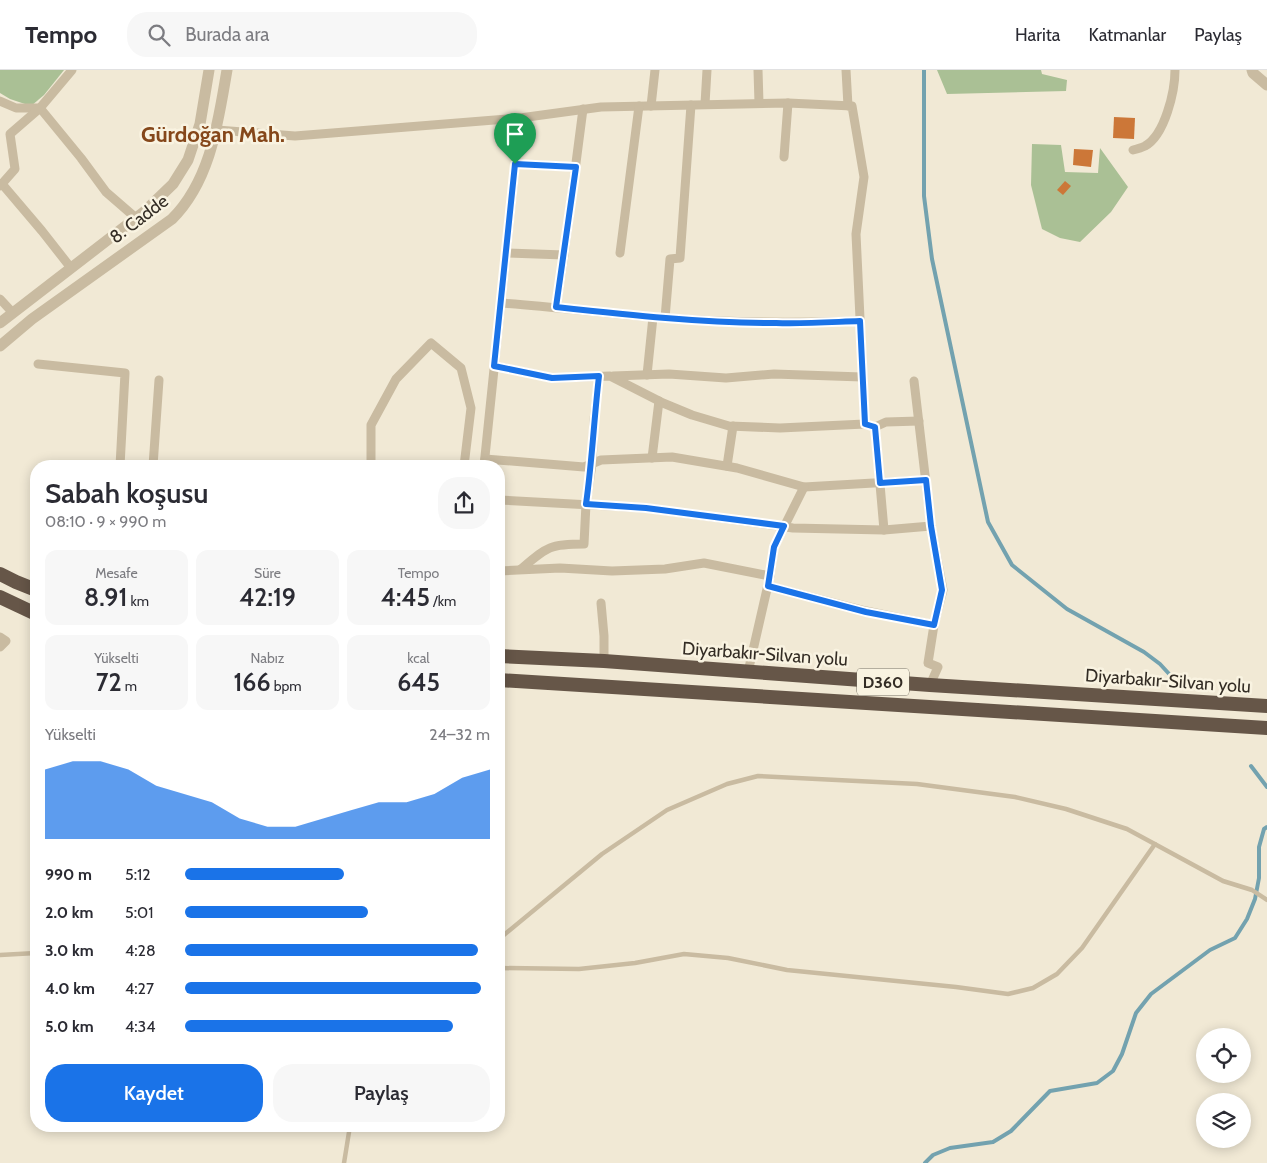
<!DOCTYPE html>
<html lang="tr">
<head>
<meta charset="utf-8">
<style>
  :root { --surface:#fff; --page:#f7f7f7; --text:#2b2b33; --muted:#7c7c81; --line:#e1e1e2; --accent:#1a73e8 }
  body { margin:0; font-family:Cabin,sans-serif; background:var(--page); color:var(--text); height:100vh; display:flex; flex-direction:column; font-size:19px; white-space:nowrap }
  * { box-sizing:border-box; margin:0 }
  p { font-size:16px; color:var(--muted) }
  .icon { flex:none; width:28px; height:28px; fill:none; stroke:currentColor; stroke-width:2; stroke-linecap:round; stroke-linejoin:round }
  .map { position:relative; flex:1; overflow:hidden }
  .drawer { position:absolute; left:30px; top:390px; width:475px; height:672px; display:flex; flex-direction:column; background:var(--surface); border-radius:20px; box-shadow:0 2px 12px #0003 }
  .drawer>* { flex:none }
  .tools { position:absolute; left:1196px; top:958px; display:grid; gap:10px }
  .tools a { display:grid; place-items:center; width:55px; height:55px; border-radius:50%; background:var(--surface); box-shadow:0 2px 12px #0003; font-size:25px }
  .pin { position:absolute; display:grid; place-items:center; width:42px; height:42px; color:#fff; margin:-51px -21px; border-radius:50% 50% 50% 0; rotate:-45deg; box-shadow:0 0 5px #0007 }
  .pin .icon { rotate:45deg }
  .round { display:grid; place-items:center; flex:none; width:52px; height:52px; border-radius:20px; background:var(--page) }
  .overview { display:flex; align-items:center; justify-content:space-between; height:85px; padding:0 15px }
  h1 { font-size:28px; font-weight:600; line-height:38px }
  .figures { display:grid; grid-template-columns:repeat(3,1fr); gap:8px; height:85px; padding:5px 15px }
  .figures div { display:grid; align-content:center; border-radius:12px; background:var(--page); text-align:center }
  .figures b { font-size:25px; font-weight:600 }
  .figures small { font-size:14px; font-weight:400 }
  .figures p { font-size:14px }
  .chart { height:140px; padding:10px 15px }
  .chart p { display:flex; justify-content:space-between }
  .chart svg { width:100%; height:90px; margin-top:5px; fill:var(--accent); opacity:.7 }
  .primary-button { display:flex; gap:10px; margin-top:auto; padding:10px 15px }
  .primary-button a { flex:1; height:58px; border-radius:20px; background:var(--accent); color:#fff; font-size:20px; font-weight:600; line-height:58px; text-align:center }
  .primary-button a+a { background:var(--page); color:var(--text) }
  ul { padding:0 15px; list-style:none; font-size:16px }
  li { display:grid; grid-template-columns:80px 60px 1fr; align-items:center; height:38px }
  li i { height:12px; border-radius:6px; background:var(--accent) }
  header { display:flex; align-items:center; gap:30px; box-sizing:border-box; height:70px; padding:0 25px; background:var(--surface); border-bottom:1px solid var(--line) }
  header strong { font-size:24px }
  nav { display:flex; gap:28px; margin-inline-start:auto; font-size:18px }
  .search { width:350px; height:45px; background:var(--page); display:flex; align-items:center; gap:12px; box-sizing:border-box; padding:0 18px; border-radius:20px; color:var(--muted); font-size:19px }
  .map>svg:first-child { display:block }
  .green { fill:#aac095 }
  .lines { fill:none; stroke-linecap:round; stroke-linejoin:round }
  .stream { stroke:#73a2af; stroke-width:4 }
  .building { fill:#cc7738 }
  .service { stroke:#c9bba1; stroke-width:4.5 }
  .minor { stroke:#c9bba1; stroke-width:9 }
  .tertiary { stroke:#c9bba1; stroke-width:11 }
  .trunk { stroke:#665648; stroke-width:14 }
  .route-casing { stroke:#fff; stroke-width:10 }
  .route { stroke:#1a73e8; stroke-width:6 }
  .labels { text-anchor:middle; stroke-width:5; stroke-linejoin:round; paint-order:stroke }
  .shield { fill:#f9f3e1; stroke:#6e685d; stroke-width:1 }
  .shield-label { font-size:16px; font-weight:bold; fill:#332c24 }
  .street-label { font-size:18px; fill:#332c24; stroke:#f9f3e1 }
  .district-label { font-size:22px; font-weight:bold; fill:#85471a; stroke:#f9f3e1 }
</style>
</head>
<body>
<header>
<strong>Tempo</strong>
<div class="search"><svg class="icon" aria-label="search" viewBox="0 0 24 24"><circle cx="10" cy="10" r="6"/><path d="M15 15l6 6"/></svg>Burada ara</div>
<nav><a>Harita</a><a>Katmanlar</a><a>Paylaş</a></nav>
</header>
<div class="map">
<svg width="1267" height="1093" viewBox="0 0 1267 1093">
  <rect width="100%" height="100%" fill="#f1e9d5"/>
  <g class="green">
    <polygon points="0,0 64,0 44,25 31,36 10,29 0,23"/>
    <polygon points="937,0 1041,0 1042,4 1067,10 1066,21 947,24"/>
    <polygon points="1032,74 1061,75 1065,102 1098,103 1100,78 1128,117 1111,142 1080,172 1060,168 1042,159 1031,115"/>
  </g>
  <g class="lines">
    <g class="stream">
      <polyline points="924,0 924,126 932,189 988,452 1012,495 1067,539 1144,582 1160,594 1182,618"/>
      <polyline points="1251,696 1267,717"/>
      <polyline points="925,1093 933,1085 950,1078 993,1072 1011,1061 1050,1021 1097,1013 1113,1001 1122,984 1136,943 1151,924 1210,880 1235,868 1247,849 1255,829 1259,808 1259,777 1264,759 1267,757"/>
    </g>
  </g>
  <g class="building">
    <polygon points="1114,47 1135,48 1134,69 1113,68"/>
    <polygon points="1074,79 1093,80 1091,97 1073,95"/>
    <polygon points="1065,111 1071,116 1063,125 1057,120"/>
  </g>
  <g class="lines">
    <g class="service">
      <polyline points="499,869 602,784 667,740 727,714 758,706 917,714 1015,727 1066,739 1127,759 1223,811 1252,820 1267,830"/>
      <polyline points="0,885 36,883"/>
      <polyline points="499,898 579,899 635,893 684,884 728,888 787,900 956,917 1008,924 1033,918 1057,904 1082,878 1155,774"/>
      <polyline points="344,1093 350,1056"/>
    </g>
    <g class="minor">
      <polyline points="758,0 759,33"/>
      <polyline points="846,0 848,36"/>
      <polyline points="0,31 16,38 40,38 81,88 106,122 136,148"/>
      <polyline points="705,34 707,0"/>
      <polyline points="651,36 655,0"/>
      <polyline points="217,60 295,66 520,48 601,37 788,33 852,36 864,107 856,164 865,354"/>
      <path d="M 1133,80 C 1137,79 1141,78 1145,76 C 1165,65 1175,21 1175,0"/>
      <polyline points="784,87 788,33"/>
      <polyline points="515,94 576,97"/>
      <polyline points="2,114 42,161 71,198"/>
      <polyline points="0,116 15,99 10,64 40,38 72,0"/>
      <polyline points="506,183 564,185 583,39"/>
      <polyline points="620,183 639,36"/>
      <polyline points="0,229 13,243"/>
      <path d="M 501,233 C 556,237 610,244 665,248 C 730,253 794,253 859,251"/>
      <polyline points="556,237 564,185"/>
      <polyline points="665,248 670,189 680,188 691,35"/>
      <polyline points="38,294 125,303 120,396"/>
      <polyline points="495,296 552,308 610,306 663,333 692,345 729,356 780,358 865,354 875,357 884,460"/>
      <polyline points="647,305 653,247"/>
      <polyline points="613,306 669,304 726,308 774,304 862,307"/>
      <polyline points="914,311 931,456 943,520 934,555 928,593 938,597 930,615"/>
      <polyline points="875,357 886,352 919,351"/>
      <polyline points="652,388 659,331"/>
      <polyline points="485,389 584,397 601,390 672,387 737,398 804,417 926,410"/>
      <polyline points="153,396 159,310"/>
      <polyline points="371,396 371,355 396,309 431,273 461,298 471,338 464,396"/>
      <polyline points="484,396 520,48"/>
      <polyline points="727,396 733,356"/>
      <polyline points="499,430 646,438 793,458 884,460 931,456"/>
      <path d="M 521,499 C 547,477 549,474 584,474 L 586,434 L 592,394 L 594,350 L 599,306"/>
      <polyline points="499,501 560,498 612,501 665,499 704,493 770,506"/>
      <polyline points="768,516 866,541 934,555"/>
      <polyline points="601,533 604,566 604,591"/>
      <polyline points="0,567 6,571 0,577"/>
      <polyline points="748,602 770,506 774,477 804,417"/>
    </g>
    <g class="tertiary">
      <polyline points="1252,0 1253,3 1267,15"/>
      <polyline points="0,253 145,141 173,114 188,90 200,54 209,0"/>
      <path d="M 0,276 L 32,249 L 172,149 C 211,110 218,52 227,0"/>
    </g>
    <g class="trunk">
      <polyline points="0,504 16,512 36,520"/>
      <polyline points="0,527 36,544"/>
      <polyline points="499,586 604,591 930,615 1267,636"/>
      <polyline points="499,610 1267,658"/>
    </g>
  </g>
  <g class="lines">
    <defs>
      <path id="route" d="M 515,94 L 576,97 L 556,237 C 629,245 702,253 776,253 C 804,254 832,252 860,251 L 865,354 L 875,357 L 880,413 L 926,410 L 931,456 L 942,520 L 934,555 L 866,542 L 768,516 L 774,477 L 784,456 L 646,438 L 586,434 C 592,392 594,349 599,306 L 552,308 L 494,296 Z"/>
    </defs>
    <use href="#route" class="route-casing"/>
    <use href="#route" class="route"/>
  </g>
  <g class="labels">
    <rect class="shield" x="857" y="598.5" width="52" height="27" rx="4"/>
    <g class="shield-label">
      <text x="883" y="618">D360</text>
    </g>
    <g class="street-label">
      <text transform="translate(139 149) rotate(-37)" y="6">8. Cadde</text>
      <text transform="translate(765 584) rotate(4)" y="6">Diyarbakır-Silvan yolu</text>
      <text transform="translate(1168 611) rotate(4)" y="6">Diyarbakır-Silvan yolu</text>
    </g>
    <g class="district-label">
      <text x="213" y="72">Gürdoğan Mah.</text>
    </g>
  </g>
</svg>
<div class="tools">
<a><svg class="icon" aria-label="locate" viewBox="0 0 24 24"><circle cx="12" cy="12" r="6"/><path d="M12 2v4M12 18v4M2 12h4M18 12h4"/></svg></a>
<a><svg class="icon" aria-label="layers" viewBox="0 0 24 24"><path d="M12 4l9 5-9 5-9-5zM3 14l9 5 9-5"/></svg></a>
</div>
<div class="pin" style="left:515px;top:94px;background:#1e9e55"><svg class="icon" aria-label="arrive" viewBox="0 0 24 24"><path d="M6 21V4h12l-3 4 3 4H6"/></svg></div>
<section class="drawer">
<div class="overview"><div><h1>Sabah koşusu</h1><p>08:10 · 9 × 990 m</p></div><a class="round"><svg class="icon" aria-label="share" viewBox="0 0 24 24"><path d="M12 15V3M7 8l5-5 5 5M5 13v7h14v-7"/></svg></a></div>
<div class="figures">
<div><p>Mesafe</p><b>8.91<small> km</small></b></div>
<div><p>Süre</p><b>42:19</b></div>
<div><p>Tempo</p><b>4:45<small> /km</small></b></div>
</div>
<div class="figures">
<div><p>Yükselti</p><b>72<small> m</small></b></div>
<div><p>Nabız</p><b>166<small> bpm</small></b></div>
<div><p>kcal</p><b>645</b></div>
</div>
<div class="chart"><p><span>Yükselti</span>24–32 m</p>
<svg viewBox="0 0 160 44" preserveAspectRatio="none"><path d="M0 44V10L10 6L20 6L30 10L40 18L50 22L60 26L70 34L80 38L90 38L100 34L110 30L120 26L130 26L140 22L150 14L160 10V44z"/></svg>
</div>
<ul>
<li><b>990 m</b>5:12<i style="width:52%"></i></li>
<li><b>2.0 km</b>5:01<i style="width:60%"></i></li>
<li><b>3.0 km</b>4:28<i style="width:96%"></i></li>
<li><b>4.0 km</b>4:27<i style="width:97%"></i></li>
<li><b>5.0 km</b>4:34<i style="width:88%"></i></li>
</ul>
<div class="primary-button"><a>Kaydet</a><a>Paylaş</a></div>
</section>
</div>
</body>
</html>
